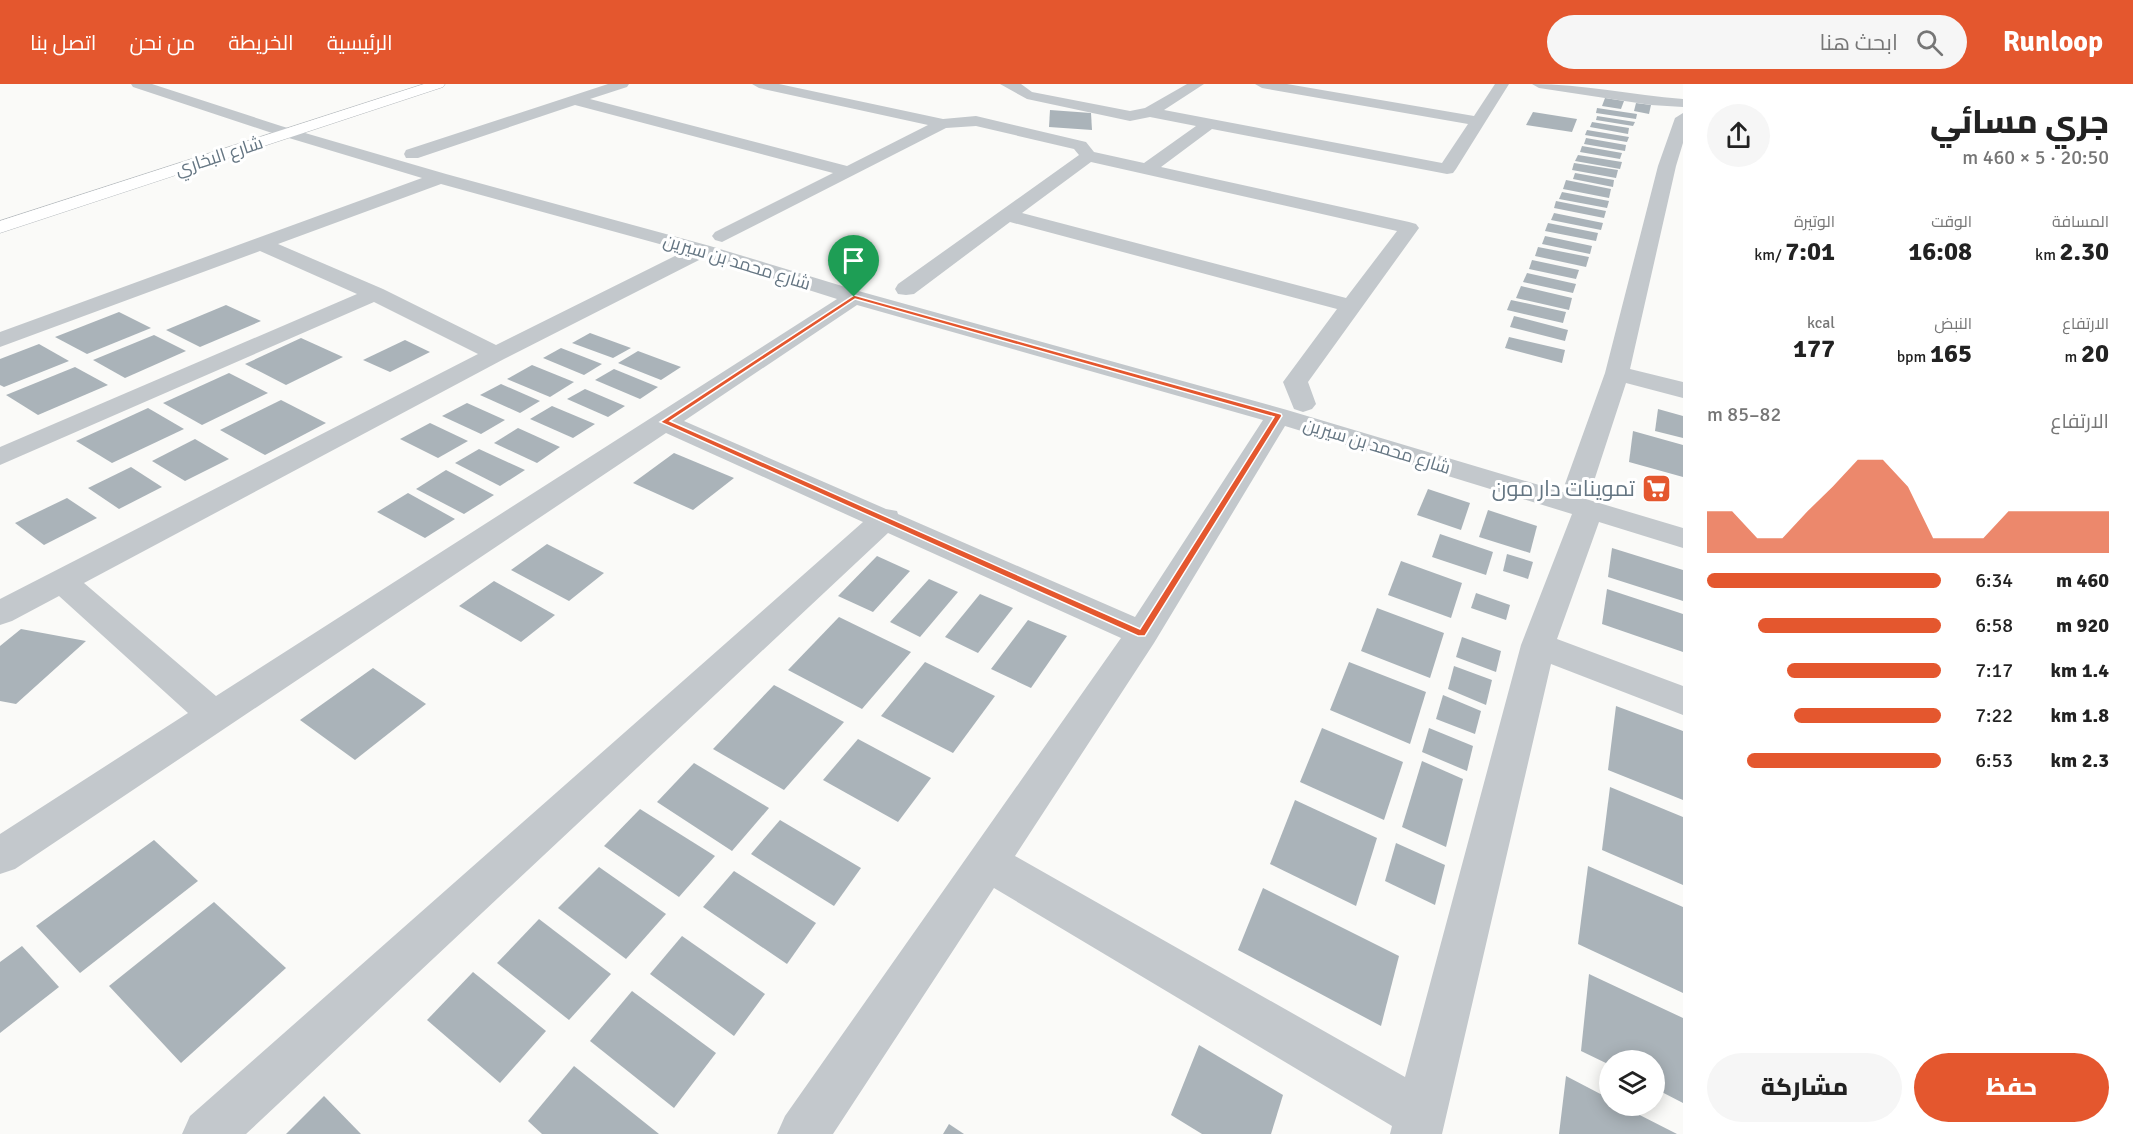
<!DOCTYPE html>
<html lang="ar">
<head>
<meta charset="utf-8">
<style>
  :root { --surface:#fff; --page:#f6f6f6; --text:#222; --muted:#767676; --accent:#e4572e }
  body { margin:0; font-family:Signika,Cairo,sans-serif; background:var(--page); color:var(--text); direction:rtl; height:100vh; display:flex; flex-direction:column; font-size:22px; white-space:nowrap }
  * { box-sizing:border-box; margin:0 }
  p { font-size:20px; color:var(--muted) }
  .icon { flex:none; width:33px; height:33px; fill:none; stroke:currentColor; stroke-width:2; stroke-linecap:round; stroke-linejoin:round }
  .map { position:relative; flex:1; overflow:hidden; direction:ltr }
  .details { display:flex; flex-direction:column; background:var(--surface); width:450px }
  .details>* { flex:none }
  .tools { position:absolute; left:1599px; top:966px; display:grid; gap:12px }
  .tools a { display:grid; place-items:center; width:66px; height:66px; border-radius:50%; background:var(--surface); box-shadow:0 3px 15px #0003; font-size:30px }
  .pin { position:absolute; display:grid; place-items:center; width:51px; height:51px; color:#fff; margin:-62px -26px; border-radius:50% 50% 50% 0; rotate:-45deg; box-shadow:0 0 6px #0007 }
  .pin .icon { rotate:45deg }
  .round { display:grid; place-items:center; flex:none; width:63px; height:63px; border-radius:32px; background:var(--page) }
  .overview { display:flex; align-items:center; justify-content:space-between; height:102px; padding:0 24px }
  h1 { font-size:33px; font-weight:800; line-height:45px }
  .figures { display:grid; grid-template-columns:repeat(3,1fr); gap:9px; height:102px; padding:6px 24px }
  .figures div { display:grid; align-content:center }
  .figures b { font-size:26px; font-weight:800 }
  .figures small { font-size:16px; font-weight:400 }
  .figures p { font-size:16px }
  .chart { height:168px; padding:12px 24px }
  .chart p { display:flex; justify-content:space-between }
  .chart svg { width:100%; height:108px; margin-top:6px; fill:var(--accent); opacity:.7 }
  .button { display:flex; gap:12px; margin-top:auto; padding:12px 24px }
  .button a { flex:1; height:69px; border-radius:36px; background:var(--accent); color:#fff; font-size:24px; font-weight:800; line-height:69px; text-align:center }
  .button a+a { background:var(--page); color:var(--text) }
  ul { padding:0 24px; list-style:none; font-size:20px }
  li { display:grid; grid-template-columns:96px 72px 1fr; align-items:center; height:45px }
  li i { height:15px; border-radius:8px; background:var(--accent) }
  header { display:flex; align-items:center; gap:36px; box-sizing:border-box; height:84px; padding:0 30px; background:var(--accent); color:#fff }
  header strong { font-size:28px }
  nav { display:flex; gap:33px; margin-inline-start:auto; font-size:21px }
  .search { width:420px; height:54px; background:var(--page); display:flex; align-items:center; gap:15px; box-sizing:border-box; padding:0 21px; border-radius:33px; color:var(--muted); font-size:22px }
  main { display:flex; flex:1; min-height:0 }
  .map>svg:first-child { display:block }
  .building { fill:#aab3b9 }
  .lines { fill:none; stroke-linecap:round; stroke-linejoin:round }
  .major-casing { stroke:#b5babe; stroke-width:1 }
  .minor { fill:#c3c8cc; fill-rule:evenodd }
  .major { fill:#fff; fill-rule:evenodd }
  .route { fill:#e4572e; stroke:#fff; stroke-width:1.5; fill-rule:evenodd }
  .labels { text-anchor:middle; stroke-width:6; stroke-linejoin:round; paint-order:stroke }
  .far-street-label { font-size:18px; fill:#657683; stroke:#fff }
  .poi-label { font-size:22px; fill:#657683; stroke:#fff; text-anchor:end }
</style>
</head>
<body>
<header>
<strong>Runloop</strong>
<div class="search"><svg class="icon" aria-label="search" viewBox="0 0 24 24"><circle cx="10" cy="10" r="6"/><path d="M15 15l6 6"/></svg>ابحث هنا</div>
<nav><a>الرئيسية</a><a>الخريطة</a><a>من نحن</a><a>اتصل بنا</a></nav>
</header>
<main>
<section class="details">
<div class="overview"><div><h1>جري مسائي</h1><p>20:50 · 5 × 460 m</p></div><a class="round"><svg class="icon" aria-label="share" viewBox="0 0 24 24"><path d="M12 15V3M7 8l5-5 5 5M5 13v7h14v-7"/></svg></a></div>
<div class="figures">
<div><p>المسافة</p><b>2.30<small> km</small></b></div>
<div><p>الوقت</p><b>16:08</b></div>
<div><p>الوتيرة</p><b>7:01<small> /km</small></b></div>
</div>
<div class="figures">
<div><p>الارتفاع</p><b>20<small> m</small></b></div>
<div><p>النبض</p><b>165<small> bpm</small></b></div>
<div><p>kcal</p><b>177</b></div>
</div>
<div class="chart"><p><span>الارتفاع</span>82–85 m</p>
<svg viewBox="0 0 160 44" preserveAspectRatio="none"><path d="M0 44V27L10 27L20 38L30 38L40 27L50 17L60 6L70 6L80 17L90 38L100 38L110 38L120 27L130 27L140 27L150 27L160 27V44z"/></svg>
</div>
<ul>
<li><b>460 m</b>6:34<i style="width:100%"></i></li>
<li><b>920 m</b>6:58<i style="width:78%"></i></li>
<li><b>1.4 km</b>7:17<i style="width:66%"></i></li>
<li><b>1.8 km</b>7:22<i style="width:63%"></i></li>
<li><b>2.3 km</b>6:53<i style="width:83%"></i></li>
</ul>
<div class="button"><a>حفظ</a><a>مشاركة</a></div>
</section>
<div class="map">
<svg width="1683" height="1050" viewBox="0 0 1683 1050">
  <rect width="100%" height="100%" fill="#fafaf8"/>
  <g class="building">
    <polygon points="1605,14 1624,17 1621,25 1602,22"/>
    <polygon points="1636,19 1651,21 1649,30 1634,27"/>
    <polygon points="1597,24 1637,30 1636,35 1596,29"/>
    <polygon points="1050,26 1091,29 1092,46 1049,43"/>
    <polygon points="1533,28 1577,35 1572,48 1526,41"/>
    <polygon points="1597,32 1635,38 1633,42 1596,36"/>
    <polygon points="1592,38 1629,44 1628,50 1590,43"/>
    <polygon points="1587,46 1629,53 1627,58 1585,51"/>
    <polygon points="1586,54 1626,61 1625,67 1584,60"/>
    <polygon points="1582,62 1622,69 1620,75 1580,68"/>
    <polygon points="1578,71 1622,78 1620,85 1575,77"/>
    <polygon points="1574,79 1618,86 1616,94 1572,86"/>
    <polygon points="1575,89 1614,96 1613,103 1573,95"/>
    <polygon points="1566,96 1611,105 1609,114 1563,105"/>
    <polygon points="1562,108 1609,117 1607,124 1559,115"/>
    <polygon points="1556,117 1606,127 1604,134 1554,124"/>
    <polygon points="1554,129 1603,139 1601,146 1551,136"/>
    <polygon points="1548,139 1598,149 1596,157 1545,147"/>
    <polygon points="1545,152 1592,162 1590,170 1542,160"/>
    <polygon points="1538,163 1589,173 1586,183 1535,172"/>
    <polygon points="1532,176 1579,186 1576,195 1529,185"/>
    <polygon points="1527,189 1576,200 1573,209 1523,198"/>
    <polygon points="1521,202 1572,214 1569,226 1516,214"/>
    <polygon points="1511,216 1566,228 1563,239 1507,226"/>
    <polygon points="226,221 261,237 200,263 166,246"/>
    <polygon points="119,228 151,244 87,270 55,253"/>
    <polygon points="1514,232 1568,246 1565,257 1510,243"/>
    <polygon points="590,249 631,264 613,274 572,259"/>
    <polygon points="154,251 186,267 125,294 93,276"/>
    <polygon points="1509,253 1565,266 1562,279 1505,264"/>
    <polygon points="301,254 343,273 286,301 245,280"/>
    <polygon points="405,256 430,268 390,288 363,276"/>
    <polygon points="39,260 69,277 4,303 0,301 0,275"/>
    <polygon points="561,264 602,280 584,291 543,274"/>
    <polygon points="638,267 681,283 661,296 618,279"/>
    <polygon points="532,281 574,298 550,313 507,295"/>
    <polygon points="75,283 108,301 38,331 6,311"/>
    <polygon points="614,285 658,303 640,315 595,296"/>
    <polygon points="229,289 268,309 202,341 163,319"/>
    <polygon points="501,300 540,317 520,329 480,311"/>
    <polygon points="585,305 625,322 608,333 567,315"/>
    <polygon points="281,316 326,339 265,371 220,346"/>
    <polygon points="467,319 505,336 481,350 442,332"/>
    <polygon points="552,322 595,340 573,354 530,335"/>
    <polygon points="148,324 184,345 112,379 76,357"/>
    <polygon points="1658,325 1683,332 1683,354 1655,347"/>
    <polygon points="430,339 468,357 438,374 400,355"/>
    <polygon points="518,344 560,363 537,379 494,359"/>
    <polygon points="1633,347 1683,361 1683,393 1629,378"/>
    <polygon points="195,355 229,375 185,397 152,377"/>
    <polygon points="479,365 525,386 500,402 455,379"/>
    <polygon points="674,369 734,394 693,426 633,399"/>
    <polygon points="131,383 162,403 119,425 88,404"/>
    <polygon points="446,386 494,411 464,430 416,405"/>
    <polygon points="1428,405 1470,419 1461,446 1417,431"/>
    <polygon points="408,409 455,435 425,454 377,428"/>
    <polygon points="67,414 97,434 44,461 15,439"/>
    <polygon points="1488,426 1537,442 1530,469 1479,453"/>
    <polygon points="1440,450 1493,468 1486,491 1432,473"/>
    <polygon points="547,460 604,489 569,517 511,486"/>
    <polygon points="1612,464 1683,486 1683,517 1608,493"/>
    <polygon points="1507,470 1533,478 1528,495 1503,487"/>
    <polygon points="877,472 910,487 873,528 838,512"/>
    <polygon points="1401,477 1462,499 1451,534 1388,511"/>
    <polygon points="929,495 958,508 920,553 890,538"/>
    <polygon points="494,497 555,531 521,558 459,522"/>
    <polygon points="1607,505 1683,530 1683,568 1602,540"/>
    <polygon points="1476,509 1510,521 1506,536 1471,524"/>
    <polygon points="980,510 1013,524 978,569 945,553"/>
    <polygon points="1377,524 1444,549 1430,594 1361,567"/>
    <polygon points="839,533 911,568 862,625 788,586"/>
    <polygon points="1028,536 1067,552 1031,604 991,585"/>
    <polygon points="21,545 86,557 16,620 0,617 0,562"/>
    <polygon points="1462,553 1501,567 1496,588 1456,573"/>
    <polygon points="925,578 995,612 953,669 881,632"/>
    <polygon points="1349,578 1426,608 1410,660 1330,626"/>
    <polygon points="1454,582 1492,596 1486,621 1448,605"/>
    <polygon points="373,584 426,620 355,676 300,636"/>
    <polygon points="774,601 844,638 784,706 713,665"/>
    <polygon points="1443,611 1481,627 1475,650 1436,635"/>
    <polygon points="1616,622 1683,647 1683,716 1608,686"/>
    <polygon points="1322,644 1403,678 1384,736 1300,698"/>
    <polygon points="1429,644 1473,662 1467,687 1422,668"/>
    <polygon points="858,655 931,694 898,738 823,696"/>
    <polygon points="1422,677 1463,695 1446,763 1402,743"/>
    <polygon points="694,679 769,724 732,767 657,718"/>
    <polygon points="1610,703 1683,733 1683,801 1602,766"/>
    <polygon points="1295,716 1377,754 1356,822 1270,780"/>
    <polygon points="640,725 715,772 679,813 604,762"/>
    <polygon points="780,736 861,784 834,822 751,770"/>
    <polygon points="154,756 198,797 80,889 36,842"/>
    <polygon points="1396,759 1445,781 1435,821 1385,797"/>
    <polygon points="1588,782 1683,823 1683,909 1578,860"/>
    <polygon points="599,783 666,830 626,875 558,824"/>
    <polygon points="734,787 816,839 787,880 703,823"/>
    <polygon points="1263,804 1399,872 1381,942 1238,866"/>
    <polygon points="214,818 286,884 181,979 109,902"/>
    <polygon points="539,835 611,890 569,936 497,879"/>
    <polygon points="682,852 765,910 734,952 650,890"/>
    <polygon points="22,862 59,903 0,949 0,878"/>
    <polygon points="473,888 546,947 500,999 427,936"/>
    <polygon points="1589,890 1683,934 1683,1019 1654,1004 1654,976 1610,976 1610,981 1581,967"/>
    <polygon points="632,907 716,969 674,1024 590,957"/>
    <polygon points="1199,961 1283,1011 1271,1050 1202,1050 1171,1031"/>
    <polygon points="574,982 659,1050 542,1050 528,1037"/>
    <polygon points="1566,992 1610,1015 1610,1022 1622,1022 1677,1050 1559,1050"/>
    <polygon points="324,1012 361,1050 286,1050"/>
    <polygon points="949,1040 964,1050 943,1050"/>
  </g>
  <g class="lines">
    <defs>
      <polygon id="major" points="424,0 445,0 443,3 0,149 0,137"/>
    </defs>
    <use href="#major" class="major-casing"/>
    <g class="minor">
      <path d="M 131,0 L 152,0 L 281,42 L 446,90 L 710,162 L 862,208 L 1287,326 L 1683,444 L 1683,464 L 1599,438 L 1557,555 L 1683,602 L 1683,631 L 1551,580 L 1442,1050 L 1390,1050 L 1392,1042 L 994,804 L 833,1050 L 777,1050 L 785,1032 L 1121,554 L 888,449 L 246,1050 L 182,1050 L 190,1032 L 863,438 L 666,349 L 15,785 L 0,790 L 0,750 L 188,629 L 59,512 L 12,537 L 0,541 L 0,515 L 478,270 L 374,218 L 0,381 L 0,363 L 357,210 L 260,167 L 0,263 L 0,248 L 422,94 L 269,48 L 133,3 ZM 441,100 L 685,167 L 496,261 L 383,205 L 278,160 ZM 705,173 L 837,215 L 216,612 L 84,499 L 504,275 ZM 857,221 L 1263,336 L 1135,533 L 898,430 L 897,427 L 886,425 L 684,337 ZM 1285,342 L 1572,430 L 1521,561 L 1405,993 L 1015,772 L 1154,559 Z"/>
      <path d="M 608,0 L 629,0 L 627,3 L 590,15 L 847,82 L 928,41 L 759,4 L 752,0 L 779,0 L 943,35 L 976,32 L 1086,58 L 1094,68 L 1144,79 L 1196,42 L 1150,33 L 1130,37 L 1027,15 L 1000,0 L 1021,0 L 1032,8 L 1130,27 L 1145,24 L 1187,0 L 1204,0 L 1164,26 L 1442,79 L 1468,40 L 1262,4 L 1255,0 L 1287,0 L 1474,32 L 1495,0 L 1509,0 L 1456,85 L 1453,89 L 1447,90 L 1212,45 L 1161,83 L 1409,138 L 1416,140 L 1419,144 L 1308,298 L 1316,320 L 1312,325 L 1303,328 L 1294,325 L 1283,298 L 1337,225 L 1010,138 L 914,210 L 906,211 L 898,210 L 895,205 L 898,200 L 1079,71 L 1074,65 L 976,42 L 946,44 L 722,158 L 715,156 L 712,152 L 715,148 L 833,89 L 575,21 L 418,74 L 406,74 L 404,70 L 406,66 ZM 1091,78 L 1397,147 L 1346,214 L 1022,129 Z"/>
      <path d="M 1532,0 C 1583,0 1632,11 1683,15 L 1683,23 L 1651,21 L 1539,4 Z"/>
      <polygon points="1683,29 1683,59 1676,82 1630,285 1683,298 1683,314 1626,299 1593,400 1589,406 1579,409 1569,406 1565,400 1605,289 1658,82 1675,34"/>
    </g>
    <use href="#major" class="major"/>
  </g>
  <path class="route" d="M 854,211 L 1281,330 L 1282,332 L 1145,552 L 1138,552 L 660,338 ZM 855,215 L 1274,333 L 1140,545 L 670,337 Z"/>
  <defs>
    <symbol id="supermarket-square" viewBox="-11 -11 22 22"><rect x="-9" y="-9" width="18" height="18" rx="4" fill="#e4572e" stroke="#fff"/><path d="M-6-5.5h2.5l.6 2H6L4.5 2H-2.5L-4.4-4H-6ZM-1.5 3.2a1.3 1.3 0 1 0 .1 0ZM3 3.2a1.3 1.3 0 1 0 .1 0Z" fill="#fff"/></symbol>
  </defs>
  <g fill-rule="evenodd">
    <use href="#supermarket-square" x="1640" y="388" width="33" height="33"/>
  </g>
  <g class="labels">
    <g class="far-street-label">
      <text transform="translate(219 72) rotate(-18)" y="6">شارع البخاري</text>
      <text transform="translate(737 178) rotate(17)" y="6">شارع محمد بن سيرين</text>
      <text transform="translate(1377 362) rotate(17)" y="6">شارع محمد بن سيرين</text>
    </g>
    <g class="poi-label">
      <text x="1635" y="412">تموينات دار مون</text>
    </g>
  </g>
</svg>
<div class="tools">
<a><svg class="icon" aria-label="layers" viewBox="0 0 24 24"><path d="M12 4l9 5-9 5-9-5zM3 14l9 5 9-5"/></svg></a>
</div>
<div class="pin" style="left:854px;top:213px;background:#1e9e55"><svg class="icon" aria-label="arrive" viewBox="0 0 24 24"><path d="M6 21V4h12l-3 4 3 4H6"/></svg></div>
</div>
</main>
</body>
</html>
